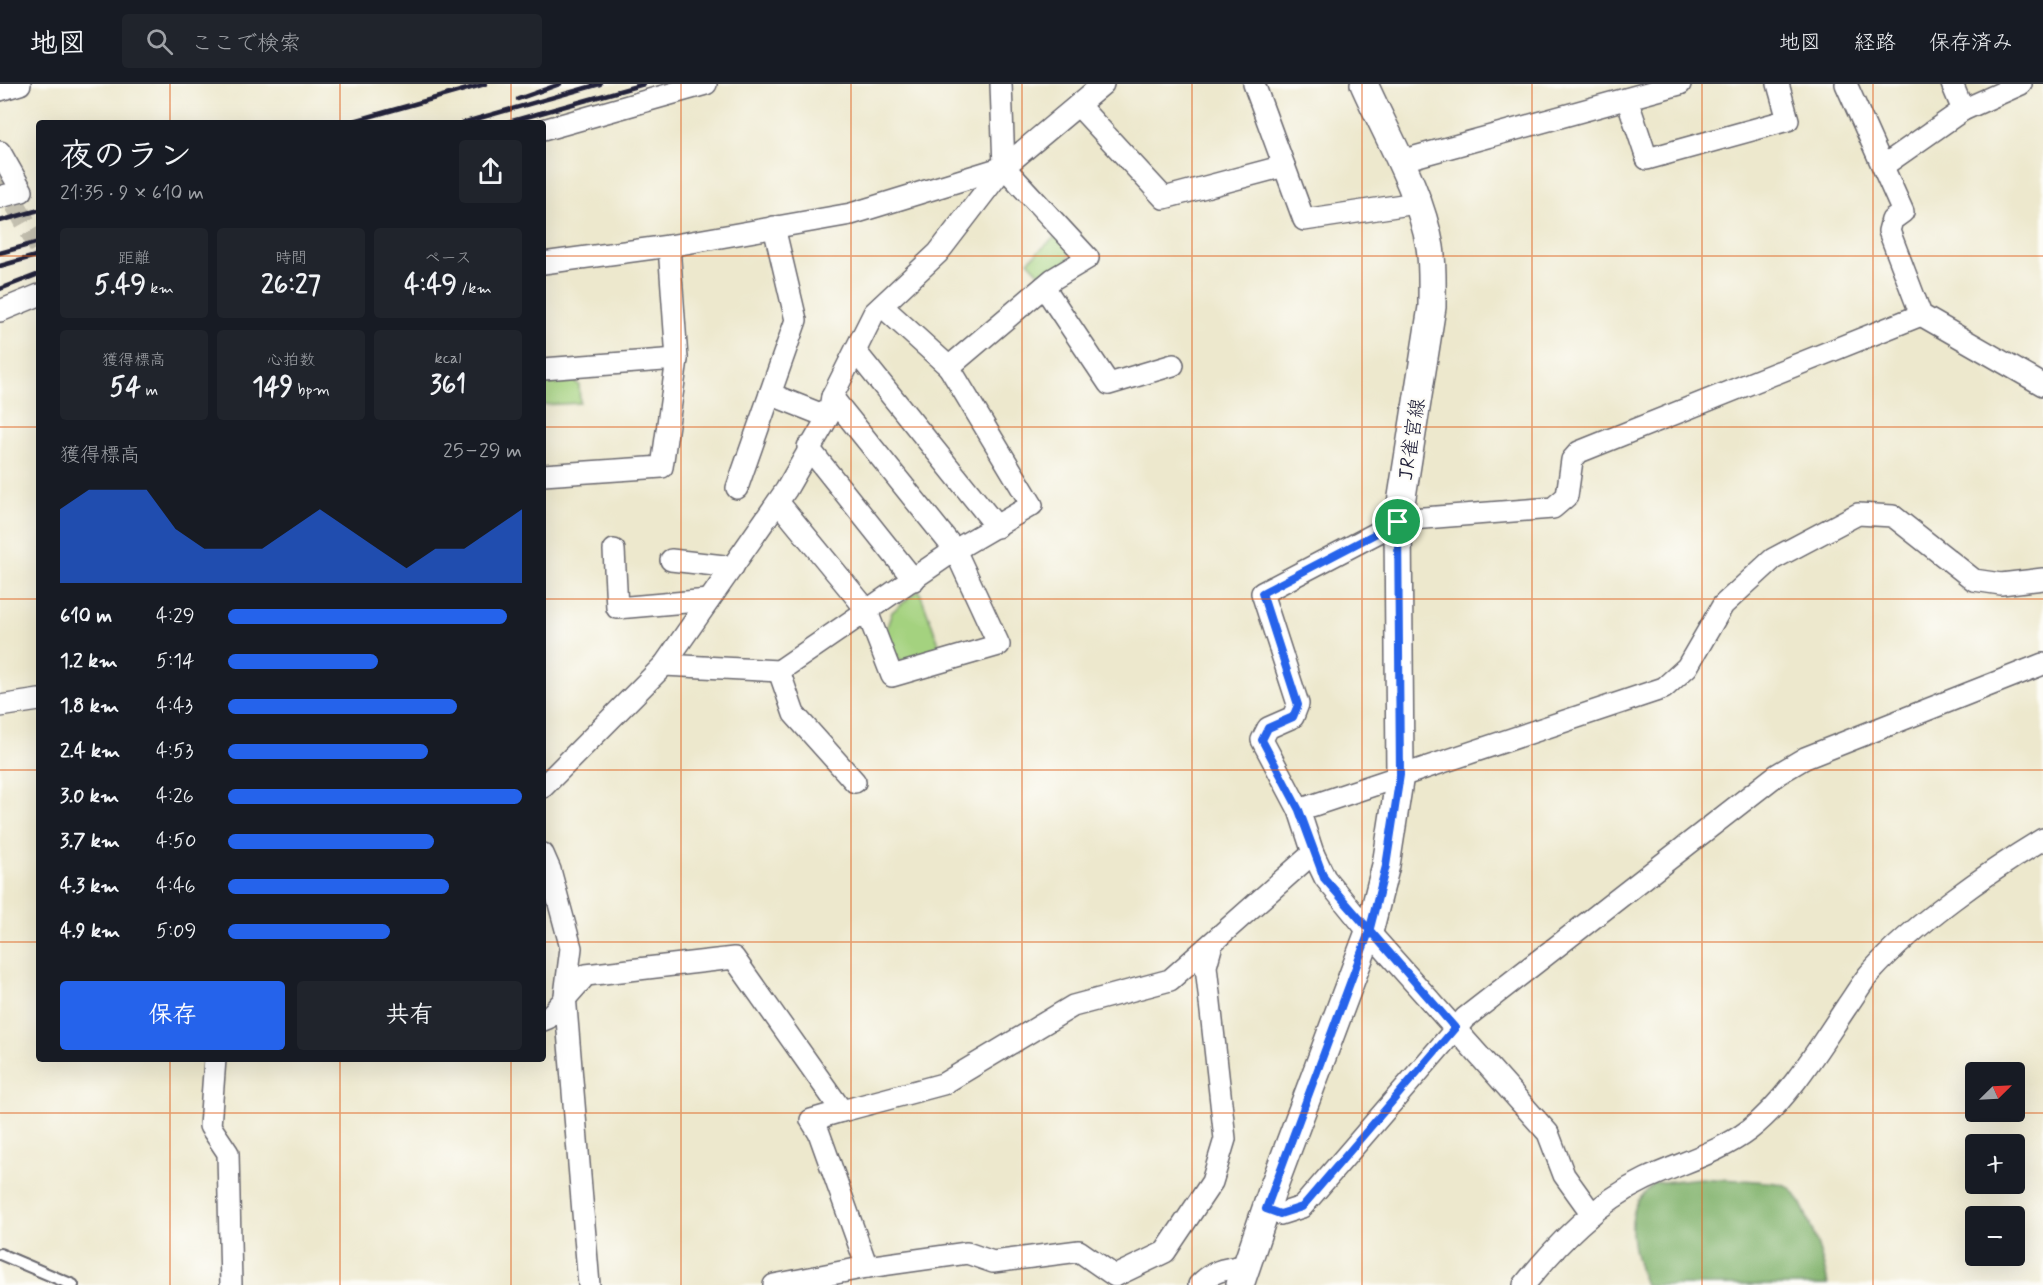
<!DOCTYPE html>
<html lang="ja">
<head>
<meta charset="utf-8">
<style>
  :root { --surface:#171b24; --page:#20242c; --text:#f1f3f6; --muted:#9ea1a6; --line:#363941; --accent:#2563eb }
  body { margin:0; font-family:Mynerve,"Klee One",sans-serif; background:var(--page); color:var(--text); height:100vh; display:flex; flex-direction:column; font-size:22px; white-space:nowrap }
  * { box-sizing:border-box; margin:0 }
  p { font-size:20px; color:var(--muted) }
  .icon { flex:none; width:33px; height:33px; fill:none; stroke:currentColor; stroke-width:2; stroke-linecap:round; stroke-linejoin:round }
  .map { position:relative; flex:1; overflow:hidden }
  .side { position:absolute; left:36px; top:36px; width:510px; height:942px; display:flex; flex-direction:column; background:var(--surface); border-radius:6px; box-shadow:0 6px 24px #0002 }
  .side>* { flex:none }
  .needle { width:39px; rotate:66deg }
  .tools { position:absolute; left:1965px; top:978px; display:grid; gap:12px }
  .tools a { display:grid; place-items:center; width:60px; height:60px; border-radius:6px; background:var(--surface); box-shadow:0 6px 24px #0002; font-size:30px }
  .pin { position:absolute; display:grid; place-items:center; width:51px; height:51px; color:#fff; margin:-26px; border:3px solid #fff; border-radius:50%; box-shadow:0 2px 6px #0007 }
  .round { display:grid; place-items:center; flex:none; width:63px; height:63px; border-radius:6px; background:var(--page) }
  .head { display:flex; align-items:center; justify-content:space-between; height:102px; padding:0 24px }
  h1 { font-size:33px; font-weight:800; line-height:45px }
  .stats { display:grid; grid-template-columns:repeat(3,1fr); gap:9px; height:102px; padding:6px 24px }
  .stats div { display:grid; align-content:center; border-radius:6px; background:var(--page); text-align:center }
  .stats b { font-size:26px; font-weight:800 }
  .stats small { font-size:16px; font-weight:400 }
  .stats p { font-size:16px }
  .chart { height:168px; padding:12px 24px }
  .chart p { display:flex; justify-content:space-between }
  .chart svg { width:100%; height:108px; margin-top:6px; fill:var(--accent); opacity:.7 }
  .button { display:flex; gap:12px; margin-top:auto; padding:12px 24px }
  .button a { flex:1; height:69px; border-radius:6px; background:var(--accent); color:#fff; font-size:24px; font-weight:800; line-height:69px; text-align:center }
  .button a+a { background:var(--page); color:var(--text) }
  ul { padding:0 24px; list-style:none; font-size:20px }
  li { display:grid; grid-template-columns:96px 72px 1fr; align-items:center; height:45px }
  li i { height:15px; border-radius:8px; background:var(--accent) }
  header { display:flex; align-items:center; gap:36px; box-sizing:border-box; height:84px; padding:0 30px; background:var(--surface); border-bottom:2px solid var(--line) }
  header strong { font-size:28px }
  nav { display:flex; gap:33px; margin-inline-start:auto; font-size:21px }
  .search { width:420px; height:54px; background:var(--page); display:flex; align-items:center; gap:15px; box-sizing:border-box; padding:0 21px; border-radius:6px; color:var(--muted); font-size:22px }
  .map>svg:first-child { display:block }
  .green { fill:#a4d27f; stroke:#637a5d; stroke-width:1.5 }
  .forest { fill:#83b46e; stroke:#526b54; stroke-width:1.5 }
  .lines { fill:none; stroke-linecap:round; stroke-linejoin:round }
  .minor-tunnel { stroke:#c4c0b0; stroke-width:21; stroke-dasharray:21 10; stroke-linecap:butt }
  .service-casing { stroke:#69676e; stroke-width:14 }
  .minor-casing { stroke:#69676e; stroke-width:24 }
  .tertiary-casing { stroke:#69676e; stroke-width:30 }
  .service { stroke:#fff; stroke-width:10 }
  .minor { stroke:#fff; stroke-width:21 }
  .tertiary { stroke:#fff; stroke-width:27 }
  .rail { stroke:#22223b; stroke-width:4.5 }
  .route-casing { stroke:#fff; stroke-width:12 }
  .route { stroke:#2563eb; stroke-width:8 }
  .grid { fill:none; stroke:#de560e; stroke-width:1.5; stroke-opacity:0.55 }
  .labels { text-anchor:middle; stroke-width:4.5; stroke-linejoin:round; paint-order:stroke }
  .street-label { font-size:20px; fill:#22223b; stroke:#fdfcf7 }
</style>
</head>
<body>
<header>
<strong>地図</strong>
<div class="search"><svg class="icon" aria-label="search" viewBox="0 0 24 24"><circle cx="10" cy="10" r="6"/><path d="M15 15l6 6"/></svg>ここで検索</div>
<nav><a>地図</a><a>経路</a><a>保存済み</a></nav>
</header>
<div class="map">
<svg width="2043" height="1201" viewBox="0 0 2043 1201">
  <rect width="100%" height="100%" fill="#fdfcf7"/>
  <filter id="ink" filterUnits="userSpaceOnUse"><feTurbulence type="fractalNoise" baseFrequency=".0167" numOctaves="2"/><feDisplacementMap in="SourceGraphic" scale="12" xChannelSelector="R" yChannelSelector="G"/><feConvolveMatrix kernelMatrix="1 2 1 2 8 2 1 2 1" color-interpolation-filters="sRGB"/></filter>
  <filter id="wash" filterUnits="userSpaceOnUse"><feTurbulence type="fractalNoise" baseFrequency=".008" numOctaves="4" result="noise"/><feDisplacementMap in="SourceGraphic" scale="24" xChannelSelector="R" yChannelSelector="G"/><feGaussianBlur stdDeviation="1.35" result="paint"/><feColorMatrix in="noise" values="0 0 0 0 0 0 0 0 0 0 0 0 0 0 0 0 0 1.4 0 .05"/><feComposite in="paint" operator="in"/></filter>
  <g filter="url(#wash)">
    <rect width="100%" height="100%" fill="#ede8cd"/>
    <g class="green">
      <polygon points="1057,151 1070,167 1067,180 1043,193 1028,177"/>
      <polygon points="572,296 579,301 580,319 543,321 543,298"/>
      <polygon points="919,506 942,568 906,579 893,571 884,552 892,528"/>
    </g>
    <path class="forest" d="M 1701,1094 C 1720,1096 1770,1096 1785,1101 C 1803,1107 1825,1182 1828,1201 L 1645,1201 C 1636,1178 1625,1141 1638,1117 C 1642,1111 1649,1105 1654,1099 Z"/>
  </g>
  <g filter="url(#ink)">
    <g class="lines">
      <polyline class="minor-tunnel" points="0,93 39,163"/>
      <defs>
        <polyline id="service" points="0,1170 73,1201"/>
        <g id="minor">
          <polyline points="1254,0 1304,136 1416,119"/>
          <polyline points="1846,0 1903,128 1892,136 1889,147 1921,231 2043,301"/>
          <polyline points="1952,0 1963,26"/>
          <polyline points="0,6 20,0"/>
          <polyline points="1627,15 1647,75 1788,36 1778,0"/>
          <polyline points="1078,21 1164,114 1284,82"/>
          <polyline points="543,46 706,0"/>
          <polyline points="0,68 22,107 0,113"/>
          <polyline points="1400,77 1680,0"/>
          <polyline points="1883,82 1963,26 2021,0"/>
          <polyline points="543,179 669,162 851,130 1004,83"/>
          <polyline points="1044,203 1109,300 1173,281"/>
          <polyline points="882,222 949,283 1053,195 1088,174 1004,83 1001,0"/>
          <polyline points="0,227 39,211"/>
          <polyline points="856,268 997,443"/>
          <polyline points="543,285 677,275"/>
          <polyline points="770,310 828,333"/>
          <polyline points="808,363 914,496"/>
          <polyline points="543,391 662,383 677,275 669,162"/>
          <polyline points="737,404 796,236 774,143"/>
          <polyline points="778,418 866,525 892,592 999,561 955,466 832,313"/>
          <polyline points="614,466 617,524 709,516"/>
          <polyline points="671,476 733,483"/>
          <polyline points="664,581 779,587 955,466 1032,421 949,283"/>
          <polyline points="779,587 794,630 855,698"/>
          <polyline points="0,622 39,616"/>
          <polyline points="543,703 664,581 786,406 828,333 832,313 874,229 938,169 1004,83 1103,0"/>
          <polyline points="1299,726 1262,656 1268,644 1293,633 1298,620 1262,509 1398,438 1411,435 1553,424 1567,412 1572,376 1579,368 1921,231"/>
          <polyline points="1313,769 1325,794 1369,848 1548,1049 1564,1091 1592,1130"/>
          <polyline points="543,770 550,786 571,864 565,911 589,1201"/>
          <polyline points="543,936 548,934 586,891 734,874 842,1027 943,1000 1073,922 1170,896 1313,769 1299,726 1664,604 1687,583 1723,521 1773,475 1858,430 1893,432 1974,496 2001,500 2043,495"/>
          <polyline points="215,975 210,1042 228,1069 231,1201"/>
          <polyline points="842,1027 811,1036 819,1049 867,1183"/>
          <polyline points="1266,1125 1280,1130 1302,1123 1465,934 1778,690 1805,674 2043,580"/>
          <polyline points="774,1201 867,1183 967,1169 993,1178 1079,1167 1115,1192 1165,1168 1212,1098 1225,1055 1206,882 1212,860"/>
          <path d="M 1199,1201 C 1213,1186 1225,1185 1245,1182"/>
          <path d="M 1524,1201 C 1558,1159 1597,1118 1646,1095 C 1680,1079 1719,1069 1749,1046 C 1788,1016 1820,962 1847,922 C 1855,911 1862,898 1871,888 C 1914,840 1987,789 2043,755"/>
        </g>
        <path id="tertiary" d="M 1240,1201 L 1273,1104 L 1369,848 L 1386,781 L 1400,691 L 1398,438 L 1432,223 C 1432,203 1433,182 1430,163 C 1420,106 1387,52 1364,0"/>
      </defs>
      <use href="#service" class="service-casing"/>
      <use href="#minor" class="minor-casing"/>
      <use href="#tertiary" class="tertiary-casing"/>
      <use href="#service" class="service"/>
      <use href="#minor" class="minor"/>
      <use href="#tertiary" class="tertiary"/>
      <g class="rail">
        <polyline points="518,15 560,0"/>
        <polyline points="347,39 485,0"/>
        <polyline points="462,39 600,0"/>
        <polyline points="505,39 644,0"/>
        <polyline points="0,137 39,126"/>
        <polyline points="0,169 39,158"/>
        <polyline points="0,182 39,171"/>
        <polyline points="0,205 39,190"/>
      </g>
    </g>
  </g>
  <g class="lines" filter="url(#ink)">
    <defs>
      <polyline id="route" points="1398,438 1400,691 1386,782 1369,848 1266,1125 1280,1130 1302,1123 1455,944 1324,794 1299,726 1262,656 1268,644 1293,633 1298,621 1262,509 1398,438"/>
    </defs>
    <use href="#route" class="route-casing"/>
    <use href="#route" class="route"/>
  </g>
  <path class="grid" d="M 170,0 L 170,39M 340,0 L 340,39M 511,0 L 511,39M 681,0 L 681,1201M 851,0 L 851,1201M 1022,0 L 1022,1201M 1192,0 L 1192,1201M 1362,0 L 1362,1201M 1532,0 L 1532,1201M 1702,0 L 1702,1201M 1873,0 L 1873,1201M 0,172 L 39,172M 543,172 L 2043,172M 0,343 L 39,343M 543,343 L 2043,343M 0,515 L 39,515M 543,515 L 2043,515M 0,686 L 39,686M 543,686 L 2043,686M 0,858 L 39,858M 543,858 L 2043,858M 170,975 L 170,1201M 340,975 L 340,1201M 511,975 L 511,1201M 0,1029 L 2043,1029"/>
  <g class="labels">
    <g class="street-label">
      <text transform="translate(1411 355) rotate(-81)" y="7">JR雀宮線</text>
    </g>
  </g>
</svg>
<div class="tools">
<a><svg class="needle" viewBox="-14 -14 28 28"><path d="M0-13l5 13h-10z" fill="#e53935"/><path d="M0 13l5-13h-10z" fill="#9ea1a6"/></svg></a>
<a>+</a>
<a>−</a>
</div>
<div class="pin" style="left:1398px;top:438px;background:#1e9e55"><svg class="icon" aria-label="arrive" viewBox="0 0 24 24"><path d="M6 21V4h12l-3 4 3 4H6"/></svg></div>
<section class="side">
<div class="head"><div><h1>夜のラン</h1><p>21:35 · 9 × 610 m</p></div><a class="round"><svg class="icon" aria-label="share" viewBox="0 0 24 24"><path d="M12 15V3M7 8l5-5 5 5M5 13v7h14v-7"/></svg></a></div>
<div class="stats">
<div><p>距離</p><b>5.49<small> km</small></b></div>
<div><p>時間</p><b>26:27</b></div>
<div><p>ペース</p><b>4:49<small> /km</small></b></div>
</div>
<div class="stats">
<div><p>獲得標高</p><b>54<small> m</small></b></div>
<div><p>心拍数</p><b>149<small> bpm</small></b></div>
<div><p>kcal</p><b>361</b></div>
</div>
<div class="chart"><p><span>獲得標高</span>25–29 m</p>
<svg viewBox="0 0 160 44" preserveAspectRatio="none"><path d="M0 44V14L10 6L20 6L30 6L40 22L50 30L60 30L70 30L80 22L90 14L100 22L110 30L120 38L130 30L140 30L150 22L160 14V44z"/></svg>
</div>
<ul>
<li><b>610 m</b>4:29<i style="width:95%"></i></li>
<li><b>1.2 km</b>5:14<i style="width:51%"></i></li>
<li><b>1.8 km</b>4:43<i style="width:78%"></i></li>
<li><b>2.4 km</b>4:53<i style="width:68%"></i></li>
<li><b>3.0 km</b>4:26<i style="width:100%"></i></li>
<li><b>3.7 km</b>4:50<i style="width:70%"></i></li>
<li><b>4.3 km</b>4:46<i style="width:75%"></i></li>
<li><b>4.9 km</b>5:09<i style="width:55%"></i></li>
</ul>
<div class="button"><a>保存</a><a>共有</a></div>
</section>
</div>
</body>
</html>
